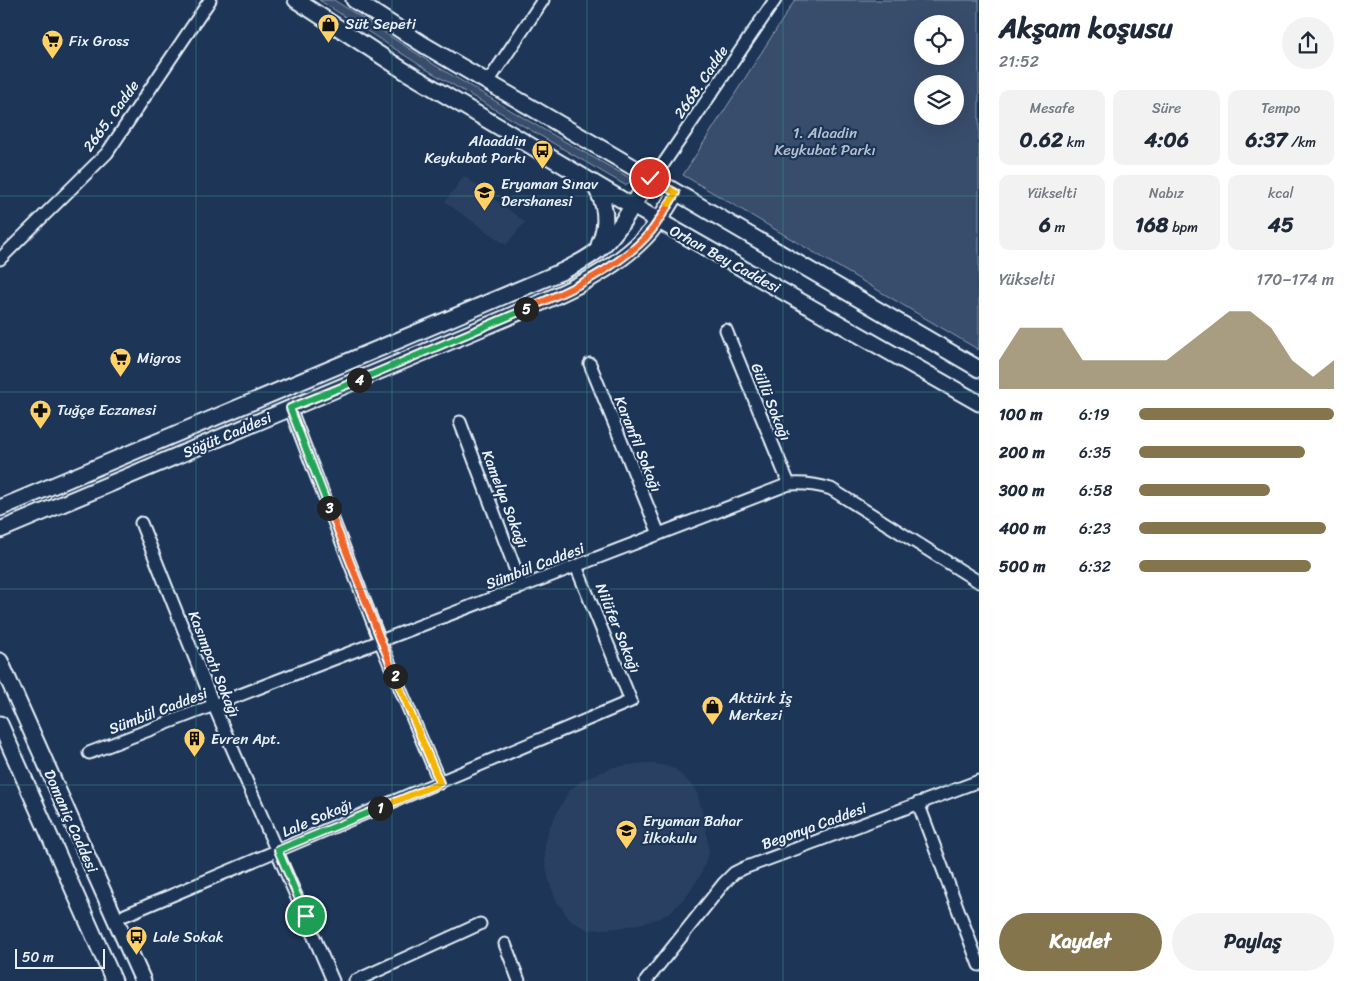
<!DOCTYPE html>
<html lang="tr">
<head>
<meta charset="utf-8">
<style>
  :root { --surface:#fff; --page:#f2f2f3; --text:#1f2937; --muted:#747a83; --accent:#84754c }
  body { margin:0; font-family:Sriracha,sans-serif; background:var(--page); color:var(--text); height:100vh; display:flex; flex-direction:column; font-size:19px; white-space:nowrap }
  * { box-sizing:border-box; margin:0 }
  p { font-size:16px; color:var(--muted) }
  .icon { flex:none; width:28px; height:28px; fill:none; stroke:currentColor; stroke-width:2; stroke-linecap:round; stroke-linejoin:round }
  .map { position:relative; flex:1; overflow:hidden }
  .details { display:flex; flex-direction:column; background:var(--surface); width:375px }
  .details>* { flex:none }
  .fabs { position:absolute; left:914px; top:15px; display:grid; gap:10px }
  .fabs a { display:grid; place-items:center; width:50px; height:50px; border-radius:50%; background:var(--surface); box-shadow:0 5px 20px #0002; font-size:25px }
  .scale { position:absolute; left:15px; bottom:12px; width:90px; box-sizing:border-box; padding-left:5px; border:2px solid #e8f1f8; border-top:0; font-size:14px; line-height:18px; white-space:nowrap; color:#e8f1f8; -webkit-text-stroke:4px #1d3557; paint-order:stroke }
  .pin { position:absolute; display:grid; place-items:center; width:42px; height:42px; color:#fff; margin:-21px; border:2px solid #fff; border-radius:50%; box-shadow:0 1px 5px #0007 }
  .km { position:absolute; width:25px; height:25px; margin:-12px; border-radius:50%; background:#222; color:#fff; font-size:14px; line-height:25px; text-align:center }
  .round { display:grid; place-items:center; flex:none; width:52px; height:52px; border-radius:26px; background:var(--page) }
  .overview { display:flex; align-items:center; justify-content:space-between; height:85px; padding:0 20px }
  h1 { font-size:28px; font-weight:700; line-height:38px }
  .figures { display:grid; grid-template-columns:repeat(3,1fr); gap:8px; height:85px; padding:5px 20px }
  .figures div { display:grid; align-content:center; border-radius:10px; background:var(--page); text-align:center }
  .figures b { font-size:21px; font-weight:700 }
  .figures small { font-size:14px; font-weight:400 }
  .figures p { font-size:14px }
  .chart { height:140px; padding:10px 20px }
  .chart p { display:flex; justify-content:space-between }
  .chart svg { width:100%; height:90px; margin-top:5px; fill:var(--accent); opacity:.7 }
  .action { display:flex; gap:10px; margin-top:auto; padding:10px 20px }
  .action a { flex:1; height:58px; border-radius:30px; background:var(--accent); color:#fff; font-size:20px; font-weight:700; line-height:58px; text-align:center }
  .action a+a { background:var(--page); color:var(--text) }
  ul { padding:0 20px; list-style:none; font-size:16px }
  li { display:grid; grid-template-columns:80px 60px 1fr; align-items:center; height:38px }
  li i { height:12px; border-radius:6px; background:var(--accent) }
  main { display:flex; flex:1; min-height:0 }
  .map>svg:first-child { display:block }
  .built { fill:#2a4162 }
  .green { fill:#374d6c; stroke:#909fb2; fill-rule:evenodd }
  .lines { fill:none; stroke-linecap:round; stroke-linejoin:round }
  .minor-casing { stroke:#e8f1f8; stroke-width:15 }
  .major-casing { stroke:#e8f1f8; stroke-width:19 }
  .minor { stroke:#1d3557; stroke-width:11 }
  .major { stroke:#1d3557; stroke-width:15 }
  .split-1-casing { stroke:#fff; stroke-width:10 }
  .split-2-casing { stroke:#fff; stroke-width:10 }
  .split-3-casing { stroke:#fff; stroke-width:10 }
  .split-4-casing { stroke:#fff; stroke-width:10 }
  .split-5-casing { stroke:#fff; stroke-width:10 }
  .split-6-casing { stroke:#fff; stroke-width:10 }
  .split-7-casing { stroke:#fff; stroke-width:10 }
  .split-1 { stroke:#22a559; stroke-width:6 }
  .split-2 { stroke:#f5b400; stroke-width:6 }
  .split-3 { stroke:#f0652b; stroke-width:6 }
  .split-4 { stroke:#22a559; stroke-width:6 }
  .split-5 { stroke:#22a559; stroke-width:6 }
  .split-6 { stroke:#f0652b; stroke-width:6 }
  .split-7 { stroke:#f5b400; stroke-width:6 }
  .grid { fill:none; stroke:#3a8f8a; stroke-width:1; stroke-opacity:0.55 }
  .labels { text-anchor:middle; stroke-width:4.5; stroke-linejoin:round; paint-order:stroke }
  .poi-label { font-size:15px; fill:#e8f1f8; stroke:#1d3557; text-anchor:start }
  .street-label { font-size:15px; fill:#e8f1f8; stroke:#1d3557 }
  .park-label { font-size:15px; fill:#b3c0ce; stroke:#1d3557 }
</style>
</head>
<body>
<main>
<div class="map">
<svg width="979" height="981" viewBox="0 0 979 981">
  <rect width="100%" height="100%" fill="#1d3557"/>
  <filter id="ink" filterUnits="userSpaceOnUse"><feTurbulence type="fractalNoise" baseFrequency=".02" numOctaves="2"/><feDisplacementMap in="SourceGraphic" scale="10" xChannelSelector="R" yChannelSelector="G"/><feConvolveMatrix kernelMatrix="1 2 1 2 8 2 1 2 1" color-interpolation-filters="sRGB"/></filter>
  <g filter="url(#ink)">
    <g class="built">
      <polygon points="464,176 525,222 506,245 445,202"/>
      <polygon points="644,763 662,765 675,769 696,789 705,822 709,852 701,874 689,893 673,910 661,918 643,923 619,928 588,930 571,921 557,902 549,881 545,861 545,845 549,828 568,792 582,780 614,767"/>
    </g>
    <g class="green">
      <polygon points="319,0 334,0 433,64 539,127 628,177 630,182 625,185 429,71"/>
      <path d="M 795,0 L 979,0 L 979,350 L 683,175 ZM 922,24 L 955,24 L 955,56 L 922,56 ZM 922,84 L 955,84 L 955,116 L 922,116 Z"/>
    </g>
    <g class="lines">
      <defs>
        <g id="minor">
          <polyline points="488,82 543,0"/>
          <polyline points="650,178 664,163 775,0"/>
          <polyline points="0,259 107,153 210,0"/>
          <polyline points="726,330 789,484"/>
          <polyline points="590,364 659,534"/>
          <polyline points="290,408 380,641 440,783"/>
          <polyline points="460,422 522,587"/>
          <polyline points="141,523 214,706 333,981"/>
          <path d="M 89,753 L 789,484 C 804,483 816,484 831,489 L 979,582"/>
          <polyline points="918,803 979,965"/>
          <polyline points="125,915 631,701 576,566"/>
          <polyline points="505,944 519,981"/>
          <polyline points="355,981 480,924"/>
          <polyline points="646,981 724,883 734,873 744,868 979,781"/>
        </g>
        <g id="major">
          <polyline points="296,0 403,70 624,201 979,403"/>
          <polyline points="354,0 424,45 979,369"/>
          <path d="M 593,183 C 606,203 609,222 599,245"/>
          <path d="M 0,508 L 563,271 C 575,265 587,259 597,251 C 620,232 634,202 650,178"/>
          <path d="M 0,530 L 508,317 C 558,295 613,274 650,232 C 660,220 668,206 676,193"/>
          <polyline points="0,661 143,981"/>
          <polyline points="0,724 114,981"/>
        </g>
      </defs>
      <use href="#minor" class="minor-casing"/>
      <use href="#major" class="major-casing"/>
      <use href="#minor" class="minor"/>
      <use href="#major" class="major"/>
    </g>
  </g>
  <g class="lines" filter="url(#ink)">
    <defs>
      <polyline id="split-1" points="306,916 278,850 380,808"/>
      <polyline id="split-2" points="380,808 440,783 395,676"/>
      <polyline id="split-3" points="329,508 395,676"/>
      <polyline id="split-4" points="329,508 290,408 359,380"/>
      <polyline id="split-5" points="359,380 526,309"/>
      <path id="split-6" d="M 526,309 C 568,291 622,267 652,230 C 658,222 663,213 669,204"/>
      <polyline id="split-7" points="650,178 676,193 669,204"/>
    </defs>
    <use href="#split-1" class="split-1-casing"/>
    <use href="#split-2" class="split-2-casing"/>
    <use href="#split-3" class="split-3-casing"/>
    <use href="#split-4" class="split-4-casing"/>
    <use href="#split-5" class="split-5-casing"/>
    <use href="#split-6" class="split-6-casing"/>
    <use href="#split-7" class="split-7-casing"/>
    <use href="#split-1" class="split-1"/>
    <use href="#split-2" class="split-2"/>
    <use href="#split-3" class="split-3"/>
    <use href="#split-4" class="split-4"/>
    <use href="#split-5" class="split-5"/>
    <use href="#split-6" class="split-6"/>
    <use href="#split-7" class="split-7"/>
  </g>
  <path class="grid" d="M 196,0 L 196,981M 392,0 L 392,981M 587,0 L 587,981M 783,0 L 783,981M 0,196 L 979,196M 0,392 L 979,392M 0,589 L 979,589M 0,785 L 979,785"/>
  <defs>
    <symbol id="shop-pin" viewBox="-11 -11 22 30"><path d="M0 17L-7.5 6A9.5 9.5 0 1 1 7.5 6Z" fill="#ffd166" stroke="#1d3557"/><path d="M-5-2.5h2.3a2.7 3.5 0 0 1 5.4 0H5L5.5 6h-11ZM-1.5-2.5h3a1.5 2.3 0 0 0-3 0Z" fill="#111"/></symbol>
    <symbol id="supermarket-pin" viewBox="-11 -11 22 30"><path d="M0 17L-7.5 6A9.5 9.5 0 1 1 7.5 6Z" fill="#ffd166" stroke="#1d3557"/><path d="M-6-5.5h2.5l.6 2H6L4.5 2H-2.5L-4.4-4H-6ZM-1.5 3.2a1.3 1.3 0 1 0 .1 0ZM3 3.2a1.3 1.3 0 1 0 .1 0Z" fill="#111"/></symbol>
    <symbol id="bus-pin" viewBox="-11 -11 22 30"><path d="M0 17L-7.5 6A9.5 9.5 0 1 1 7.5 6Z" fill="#ffd166" stroke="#1d3557"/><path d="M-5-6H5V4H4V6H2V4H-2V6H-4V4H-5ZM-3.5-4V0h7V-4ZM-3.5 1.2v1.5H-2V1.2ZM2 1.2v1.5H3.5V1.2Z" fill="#111"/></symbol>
    <symbol id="school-pin" viewBox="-11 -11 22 30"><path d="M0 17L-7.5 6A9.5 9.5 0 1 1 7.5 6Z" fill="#ffd166" stroke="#1d3557"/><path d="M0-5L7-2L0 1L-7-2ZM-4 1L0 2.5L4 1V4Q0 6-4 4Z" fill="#111"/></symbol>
    <symbol id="pharmacy-pin" viewBox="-11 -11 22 30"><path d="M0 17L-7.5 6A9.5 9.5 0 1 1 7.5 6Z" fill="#ffd166" stroke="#1d3557"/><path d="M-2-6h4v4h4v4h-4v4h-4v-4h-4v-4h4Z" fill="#111"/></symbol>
    <symbol id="building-pin" viewBox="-11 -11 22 30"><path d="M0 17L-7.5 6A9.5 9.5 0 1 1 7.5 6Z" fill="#ffd166" stroke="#1d3557"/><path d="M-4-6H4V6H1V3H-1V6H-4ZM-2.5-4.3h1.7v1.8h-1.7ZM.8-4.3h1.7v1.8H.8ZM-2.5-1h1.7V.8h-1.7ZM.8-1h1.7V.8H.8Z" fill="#111"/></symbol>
  </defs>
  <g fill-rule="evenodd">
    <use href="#shop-pin" x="316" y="12" width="25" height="34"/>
    <use href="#supermarket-pin" x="40" y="28" width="25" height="34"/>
    <use href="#bus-pin" x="530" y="138" width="25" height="34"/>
    <use href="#school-pin" x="472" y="180" width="25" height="34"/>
    <use href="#supermarket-pin" x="108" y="346" width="25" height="34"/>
    <use href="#pharmacy-pin" x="28" y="398" width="25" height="34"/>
    <use href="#shop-pin" x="700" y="694" width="25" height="34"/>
    <use href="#building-pin" x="182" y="726" width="25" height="34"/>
    <use href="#school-pin" x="614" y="818" width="25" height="34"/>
    <use href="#bus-pin" x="124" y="924" width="25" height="34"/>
  </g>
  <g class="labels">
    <g class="poi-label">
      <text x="345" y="29">Süt Sepeti</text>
      <text x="69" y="46">Fix Gross</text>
      <text x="526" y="146" text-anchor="end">Alaaddin<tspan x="526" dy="17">Keykubat Parkı</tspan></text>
      <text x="501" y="189">Eryaman Sınav<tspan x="501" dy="17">Dershanesi</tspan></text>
      <text x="137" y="363">Migros</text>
      <text x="57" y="415">Tuğçe Eczanesi</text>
      <text x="729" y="703">Aktürk İş<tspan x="729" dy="17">Merkezi</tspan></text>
      <text x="211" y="744">Evren Apt.</text>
      <text x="643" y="826">Eryaman Bahar<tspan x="643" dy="17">İlkokulu</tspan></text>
      <text x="153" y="942">Lale Sokak</text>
    </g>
    <g class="street-label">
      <text transform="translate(701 82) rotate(-56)" y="5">2668. Cadde</text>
      <text transform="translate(111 116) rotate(-54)" y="5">2665. Cadde</text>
      <text transform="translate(725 259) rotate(29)" y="5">Orhan Bey Caddesi</text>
      <text transform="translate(771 402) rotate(68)" y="5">Güllü Sokağı</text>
      <text transform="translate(227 435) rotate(-23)" y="5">Söğüt Caddesi</text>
      <text transform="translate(638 444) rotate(68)" y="5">Karanfil Sokağı</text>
      <text transform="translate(505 499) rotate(69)" y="5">Kamelya Sokağı</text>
      <text transform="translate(535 566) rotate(-21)" y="5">Sümbül Caddesi</text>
      <text transform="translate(618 628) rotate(68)" y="5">Nilüfer Sokağı</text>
      <text transform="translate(214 664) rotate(68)" y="5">Kasımpatı Sokağı</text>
      <text transform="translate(158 711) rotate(-21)" y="5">Sümbül Caddesi</text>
      <text transform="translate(317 818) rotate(-23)" y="5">Lale Sokağı</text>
      <text transform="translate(71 821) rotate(66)" y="5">Domaniç Caddesi</text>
      <text transform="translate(814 826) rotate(-20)" y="5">Begonya Caddesi</text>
    </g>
    <g class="park-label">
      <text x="825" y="138">1. Alaadin<tspan x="825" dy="17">Keykubat Parkı</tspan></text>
    </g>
  </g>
</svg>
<div class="fabs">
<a><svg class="icon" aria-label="locate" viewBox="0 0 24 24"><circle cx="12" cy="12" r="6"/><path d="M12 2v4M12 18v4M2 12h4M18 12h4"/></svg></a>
<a><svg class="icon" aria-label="layers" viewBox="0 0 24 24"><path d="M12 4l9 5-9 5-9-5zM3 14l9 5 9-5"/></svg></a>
</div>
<div class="scale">50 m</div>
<div class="pin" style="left:306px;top:916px;background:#1e9e55"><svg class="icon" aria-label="arrive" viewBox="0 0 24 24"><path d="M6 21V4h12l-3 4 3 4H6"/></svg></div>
<div class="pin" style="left:650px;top:178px;background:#d93025"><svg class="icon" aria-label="check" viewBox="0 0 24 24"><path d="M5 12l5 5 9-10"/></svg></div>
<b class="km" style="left:380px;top:808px">1</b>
<b class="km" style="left:395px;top:676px">2</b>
<b class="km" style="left:329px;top:508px">3</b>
<b class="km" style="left:359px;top:380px">4</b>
<b class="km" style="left:526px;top:309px">5</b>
</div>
<section class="details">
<div class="overview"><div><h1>Akşam koşusu</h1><p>21:52</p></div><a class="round"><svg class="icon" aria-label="share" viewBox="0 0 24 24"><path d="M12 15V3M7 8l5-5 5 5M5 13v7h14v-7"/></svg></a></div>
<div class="figures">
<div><p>Mesafe</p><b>0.62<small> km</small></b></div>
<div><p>Süre</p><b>4:06</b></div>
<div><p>Tempo</p><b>6:37<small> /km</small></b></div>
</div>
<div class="figures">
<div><p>Yükselti</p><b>6<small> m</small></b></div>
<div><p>Nabız</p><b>168<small> bpm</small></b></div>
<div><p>kcal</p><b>45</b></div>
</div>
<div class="chart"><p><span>Yükselti</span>170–174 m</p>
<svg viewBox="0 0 160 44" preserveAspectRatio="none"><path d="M0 44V30L10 14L20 14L30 14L40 30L50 30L60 30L70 30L80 30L90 22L100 14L110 6L120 6L130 14L140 30L150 38L160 30V44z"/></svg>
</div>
<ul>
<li><b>100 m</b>6:19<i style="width:100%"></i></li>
<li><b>200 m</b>6:35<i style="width:85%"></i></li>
<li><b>300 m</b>6:58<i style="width:67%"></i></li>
<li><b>400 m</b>6:23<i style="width:96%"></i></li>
<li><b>500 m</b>6:32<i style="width:88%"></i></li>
</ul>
<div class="action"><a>Kaydet</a><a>Paylaş</a></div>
</section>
</main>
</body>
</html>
